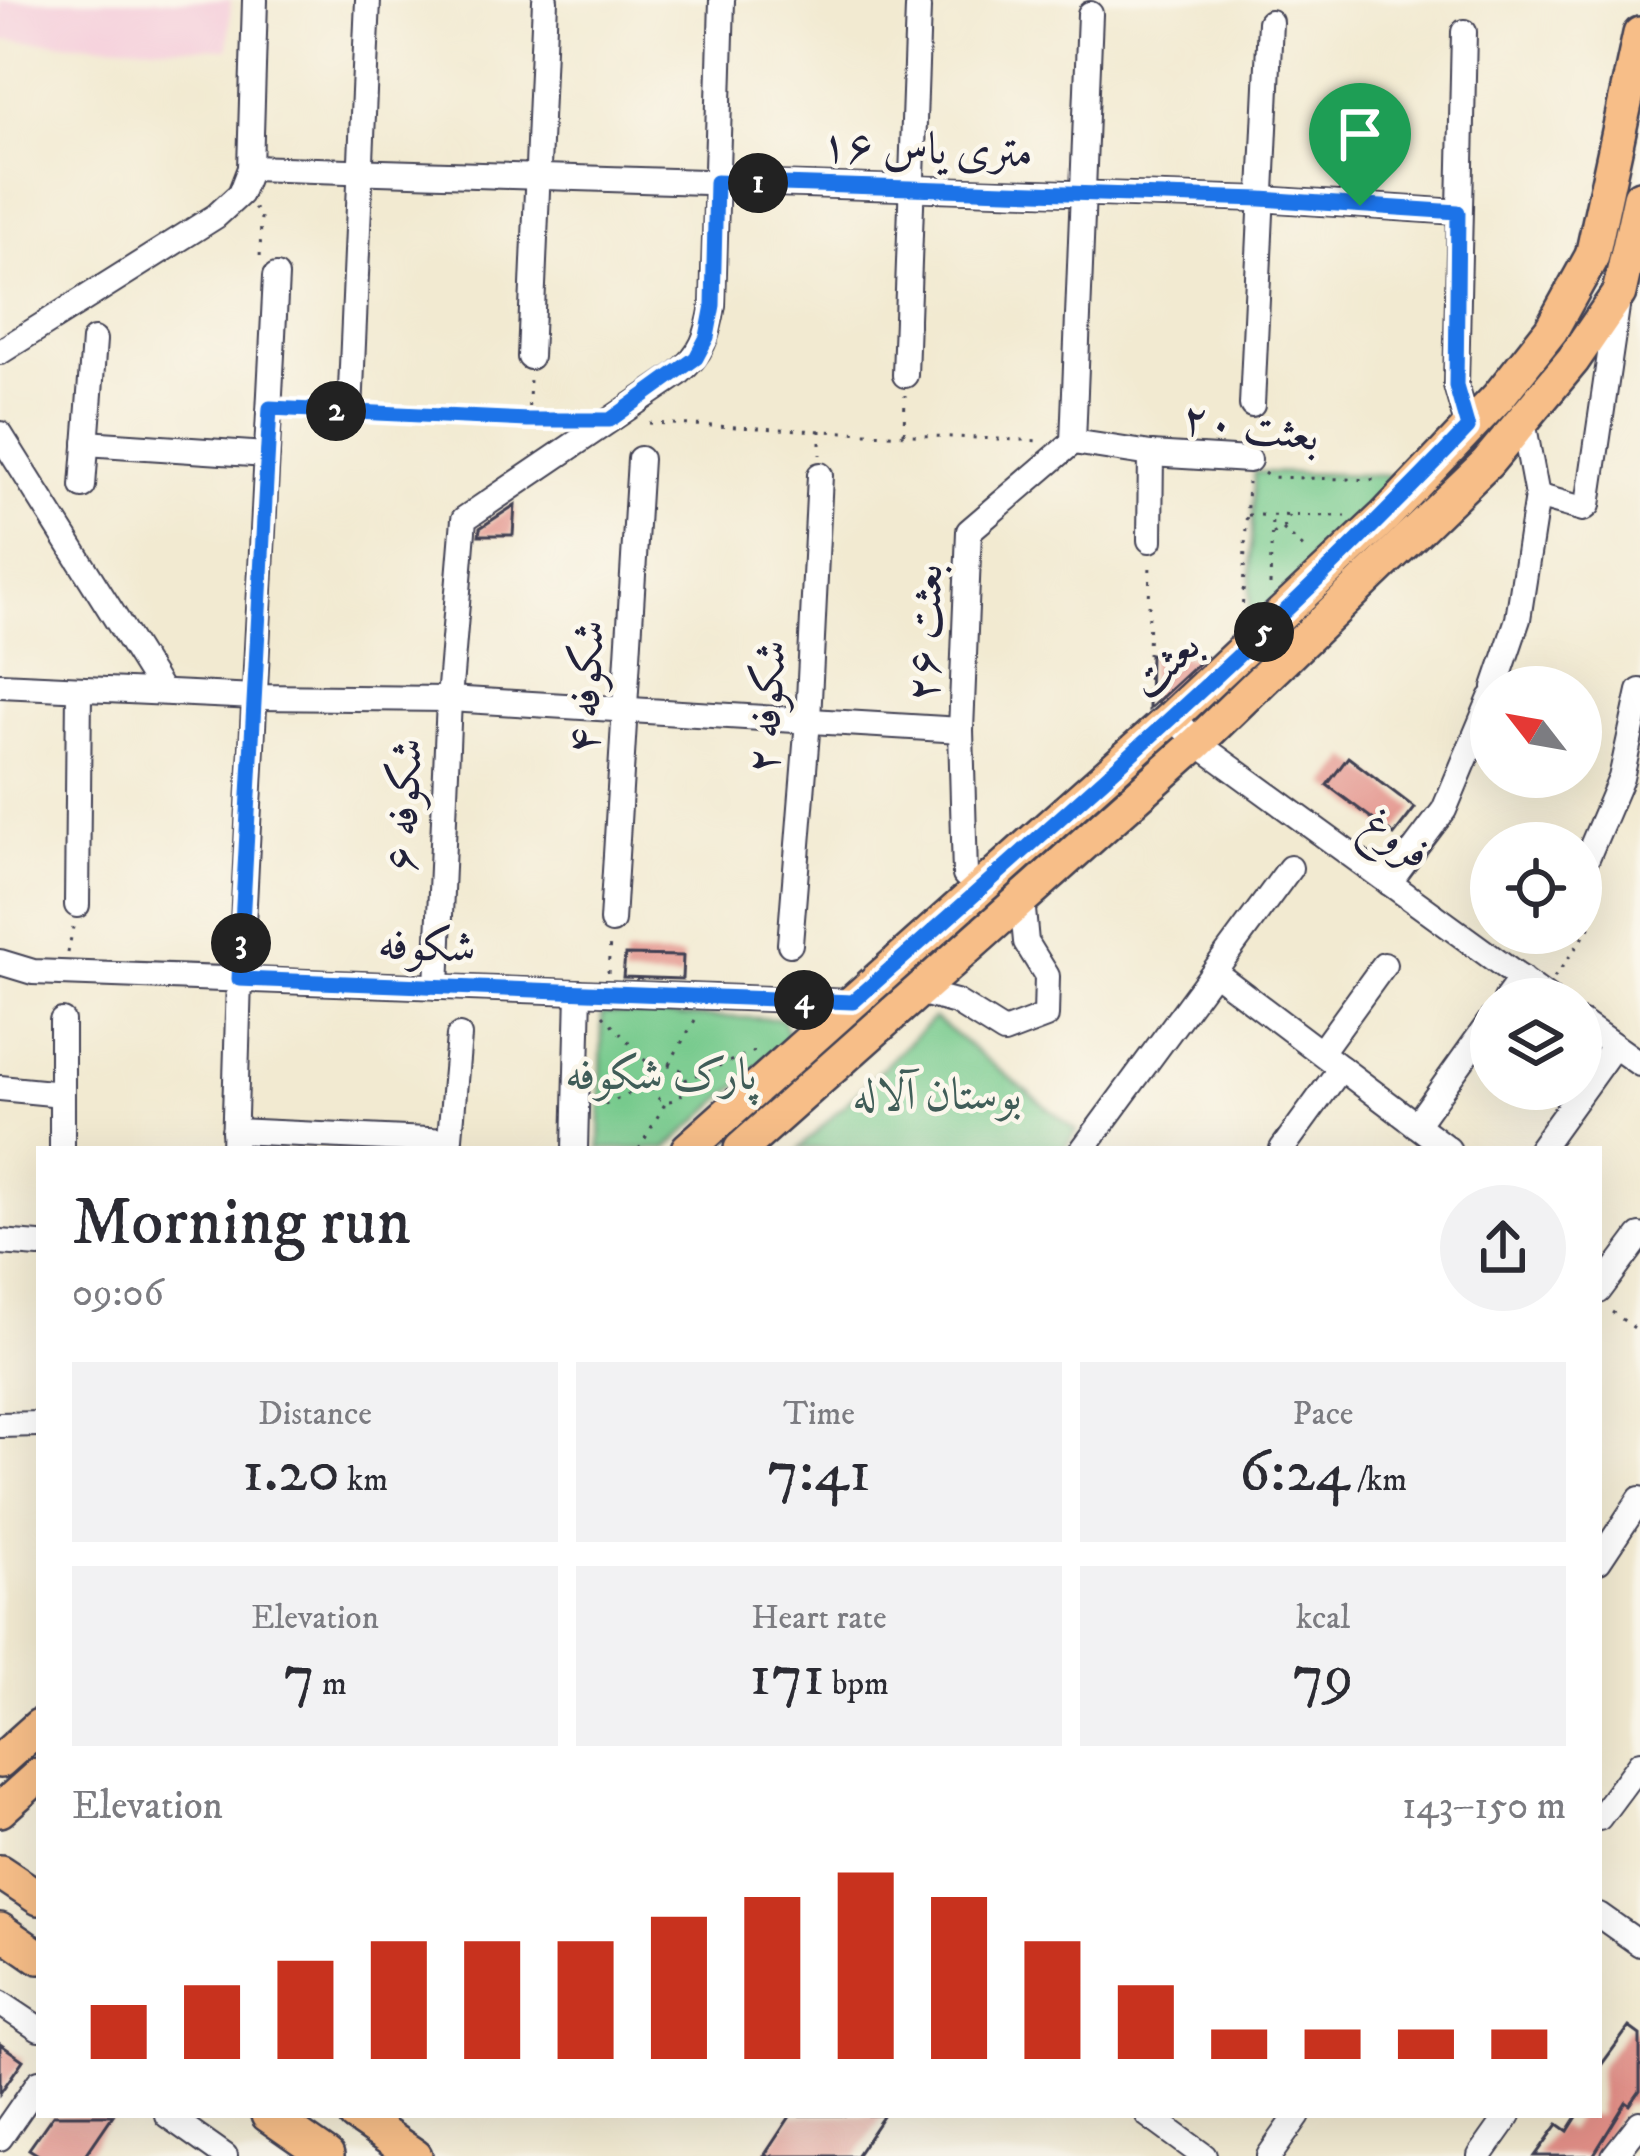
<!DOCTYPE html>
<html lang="en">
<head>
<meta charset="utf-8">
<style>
  :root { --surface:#fff; --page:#f2f2f3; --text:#2b2b33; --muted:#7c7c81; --accent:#c8321e }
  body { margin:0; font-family:"IM FELL DW Pica",Amiri,serif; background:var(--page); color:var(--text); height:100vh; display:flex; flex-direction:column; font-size:45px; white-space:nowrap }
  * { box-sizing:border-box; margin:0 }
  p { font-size:39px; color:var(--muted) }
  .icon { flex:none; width:66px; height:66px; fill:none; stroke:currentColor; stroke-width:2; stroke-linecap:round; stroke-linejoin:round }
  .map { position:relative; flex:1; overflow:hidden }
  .panel { position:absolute; left:36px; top:1146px; width:1566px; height:972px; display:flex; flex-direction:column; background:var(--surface); border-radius:0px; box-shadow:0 12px 48px #0002 }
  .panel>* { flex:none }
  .needle { width:78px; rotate:301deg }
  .tools { position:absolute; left:1470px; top:666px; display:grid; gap:24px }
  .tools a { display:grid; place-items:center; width:132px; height:132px; border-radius:50%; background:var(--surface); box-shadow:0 12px 48px #0002; font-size:60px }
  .pin { position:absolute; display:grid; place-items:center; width:102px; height:102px; color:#fff; margin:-123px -51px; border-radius:50% 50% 50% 0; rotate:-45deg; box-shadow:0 0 12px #0007 }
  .pin .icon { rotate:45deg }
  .km { position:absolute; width:60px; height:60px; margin:-30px; border-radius:50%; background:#222; color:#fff; font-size:33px; line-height:60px; text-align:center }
  .round { display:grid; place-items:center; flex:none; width:126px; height:126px; border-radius:63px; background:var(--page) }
  .overview { display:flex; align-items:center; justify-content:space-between; height:204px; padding:0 36px }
  h1 { font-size:66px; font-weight:600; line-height:90px }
  .figures { display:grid; grid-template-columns:repeat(3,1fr); gap:18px; height:204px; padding:12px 36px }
  .figures div { display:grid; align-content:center; border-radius:0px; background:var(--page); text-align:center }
  .figures b { font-size:60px; font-weight:600 }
  .figures small { font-size:33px; font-weight:400 }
  .figures p { font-size:33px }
  .chart { height:336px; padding:24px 36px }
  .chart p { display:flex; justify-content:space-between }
  .chart svg { width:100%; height:216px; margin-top:12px; stroke:var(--accent); stroke-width:6 }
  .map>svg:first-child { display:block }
  .built { fill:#f5cfdb }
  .green { fill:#77ca8d; stroke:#4c7664; stroke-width:3 }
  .building { fill:#e28f87 }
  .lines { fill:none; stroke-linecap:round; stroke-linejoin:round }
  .minor-casing { stroke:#414052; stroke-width:28 }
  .major-casing { stroke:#414052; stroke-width:38 }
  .path { stroke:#414052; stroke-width:3; stroke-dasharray:3 9; stroke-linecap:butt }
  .minor { stroke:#fff; stroke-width:24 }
  .major { stroke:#f7be88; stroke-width:33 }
  .route-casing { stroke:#fff; stroke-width:24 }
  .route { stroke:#1a73e8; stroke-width:15 }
  .labels { text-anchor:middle; stroke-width:9; stroke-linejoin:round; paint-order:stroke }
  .street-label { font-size:45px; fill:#22223b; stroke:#fbf7ec }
  .park-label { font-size:45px; fill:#405d58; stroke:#fbf7ec }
</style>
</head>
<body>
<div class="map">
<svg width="1640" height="2156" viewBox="0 0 1640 2156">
  <rect width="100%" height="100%" fill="#fbf7ec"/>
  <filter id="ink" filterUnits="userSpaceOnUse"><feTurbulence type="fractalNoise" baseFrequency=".00833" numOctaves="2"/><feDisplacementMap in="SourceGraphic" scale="24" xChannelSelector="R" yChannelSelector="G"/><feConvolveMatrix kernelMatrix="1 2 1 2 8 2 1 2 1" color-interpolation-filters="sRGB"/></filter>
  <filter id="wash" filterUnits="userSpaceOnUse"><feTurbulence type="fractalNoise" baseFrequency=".004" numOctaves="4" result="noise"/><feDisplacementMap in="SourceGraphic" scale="48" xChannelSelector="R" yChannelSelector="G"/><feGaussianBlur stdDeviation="2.7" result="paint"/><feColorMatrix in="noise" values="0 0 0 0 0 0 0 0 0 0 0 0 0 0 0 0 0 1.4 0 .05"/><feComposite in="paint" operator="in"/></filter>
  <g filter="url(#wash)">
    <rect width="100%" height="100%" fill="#f2ead1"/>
    <polygon class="built" points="0,0 231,0 228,49 0,40"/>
    <g class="green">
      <polygon points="1254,472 1399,476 1256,627 1249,629"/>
      <polygon points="602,1013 783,1019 789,1039 666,1149 600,1149"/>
      <polygon points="934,1018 1077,1131 1064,1149 799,1149"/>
    </g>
    <g id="blocks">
      <g class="building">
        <polygon points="515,505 513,535 479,535 480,528"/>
        <polygon points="1150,654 1205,657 1149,709"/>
        <polygon points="1348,757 1415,808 1394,835 1327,785"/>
        <polygon points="625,955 683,956 682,979 623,977"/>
        <polygon points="1629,2027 1640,2035 1640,2091 1630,2105 1626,2102 1593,2156 1535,2156 1558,2124 1568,2131 1578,2115 1599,2115 1599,2068"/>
        <polygon points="0,2044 23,2060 0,2093"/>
        <polygon points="53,2115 113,2115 85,2156 40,2156 29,2149"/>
        <polygon points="791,2115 884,2115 856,2156 764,2156"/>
      </g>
    </g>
  </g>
  <g filter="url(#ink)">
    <use href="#blocks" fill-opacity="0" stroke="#414052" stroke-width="3"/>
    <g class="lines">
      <defs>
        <g id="minor">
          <polyline points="1464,32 1456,385 1468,428"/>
          <polyline points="250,168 1261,199 1458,212"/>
          <polyline points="0,352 216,216 240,194 250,168 255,0"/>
          <polyline points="530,357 545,0"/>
          <polyline points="905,375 918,8"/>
          <polyline points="1252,405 1270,22"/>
          <polyline points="350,412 368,0"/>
          <polyline points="0,434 162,692"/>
          <polyline points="1073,442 1090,14"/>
          <polyline points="1073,442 1151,454 1249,460"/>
          <polyline points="86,443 267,455"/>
          <polyline points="83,486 94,340"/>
          <polyline points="1537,496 1583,509 1588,505 1618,300"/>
          <polyline points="1150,540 1151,454"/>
          <polyline points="0,685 256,697 449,699 961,730"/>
          <polyline points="1495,687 1518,619 1537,496 1523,421"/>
          <polyline points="1173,716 1197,743 1549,999"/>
          <polyline points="1581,872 1621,778 1640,691"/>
          <polyline points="965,875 961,730 969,531 1073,442"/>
          <polyline points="1389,883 1444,810 1491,698"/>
          <polyline points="77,905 79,689"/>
          <polyline points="612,921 640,459"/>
          <polyline points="243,923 276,276"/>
          <polyline points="790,944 808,720 820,475"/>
          <polyline points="0,962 33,972 853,1002"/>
          <polyline points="1214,972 1448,1149"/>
          <path d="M 437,987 L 449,699 L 464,519 L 678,374 C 702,354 708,336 713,305 L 722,0"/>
          <polyline points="918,992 956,1002 1004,1032 1046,1016 1047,976 1026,942 1022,899"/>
          <polyline points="1506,999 1521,978"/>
          <polyline points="62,1021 62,1149"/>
          <polyline points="1581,1022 1640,1064"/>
          <polyline points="1321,1052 1384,965"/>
          <polyline points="0,1088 62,1094"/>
          <polyline points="1416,1125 1491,1020"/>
          <polyline points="234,1131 449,1141"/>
          <polyline points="234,1149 239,979"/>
          <polyline points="449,1149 459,1036"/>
          <polyline points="575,1149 579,992"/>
          <polyline points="1083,1149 1290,868"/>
          <polyline points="1282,1149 1341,1068"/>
          <polyline points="1540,1149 1614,1046"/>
          <polyline points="0,1242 39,1245"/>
          <polyline points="1599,1291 1640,1236"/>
          <polyline points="0,1425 39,1424"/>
          <polyline points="1599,1561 1640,1499"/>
          <polyline points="1599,1818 1640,1763"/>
          <polyline points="1599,1915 1640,1944"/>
          <polyline points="0,2003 39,2029"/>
          <polyline points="167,2115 225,2156"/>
          <polyline points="1148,2115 1204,2156"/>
          <polyline points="0,2138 39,2082"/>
          <polyline points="1269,2156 1298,2115"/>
          <polyline points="1480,2156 1509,2115"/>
          <polyline points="1614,2156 1640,2123"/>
        </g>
        <g id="major">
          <polyline points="688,1149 1173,716 1385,516 1498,397 1551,330 1592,256 1640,34"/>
          <polyline points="741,1149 1197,743 1487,463 1573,360 1619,293 1640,197"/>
          <polyline points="0,1761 39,1726"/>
          <polyline points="0,1810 39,1775"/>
          <polyline points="0,1872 39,1898"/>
          <polyline points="0,1930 39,1957"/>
          <polyline points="268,2115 327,2156"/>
          <polyline points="355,2115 415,2156"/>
        </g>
      </defs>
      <use href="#minor" class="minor-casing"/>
      <use href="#major" class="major-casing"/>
      <g class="path">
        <polyline points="254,208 261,215 260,262"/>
        <polyline points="289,409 328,411"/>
        <polyline points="373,413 568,420"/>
        <polyline points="528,419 530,380"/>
        <polyline points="649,423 1041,441"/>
        <polyline points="820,430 820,455"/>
        <polyline points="904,433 905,395"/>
        <polyline points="1264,473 1269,477 1379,480"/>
        <polyline points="1248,515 1346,516"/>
        <polyline points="1283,529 1308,552"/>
        <polyline points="1273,534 1286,526 1289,516"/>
        <polyline points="1270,585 1272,517"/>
        <polyline points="1242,616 1248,482"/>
        <polyline points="1147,703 1150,562"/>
        <polyline points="68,953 73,927"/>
        <polyline points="608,973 610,940"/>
        <polyline points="1554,978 1590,928 1581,921"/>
        <polyline points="603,1015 654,1070"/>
        <polyline points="669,1064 695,1020"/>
        <circle cx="668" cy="1083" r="18"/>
        <polyline points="685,1080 755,1051"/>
        <polyline points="605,1105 649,1084"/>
        <polyline points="639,1149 666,1102"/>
        <polyline points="1612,1312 1640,1332"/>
      </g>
      <use href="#minor" class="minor"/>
      <use href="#major" class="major"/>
    </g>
  </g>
  <g class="lines" filter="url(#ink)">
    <defs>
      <path id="route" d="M 716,182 L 1261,199 L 1458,212 L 1456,386 L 1468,428 C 1275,632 1063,816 853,1002 L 239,979 L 270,408 L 528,420 L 610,420 L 696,358 L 707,337 L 713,305 Z"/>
    </defs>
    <use href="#route" class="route-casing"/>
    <use href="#route" class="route"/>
  </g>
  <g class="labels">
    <g class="street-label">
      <text transform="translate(927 147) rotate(2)" y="16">۱۶ متری یاس</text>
      <text transform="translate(1251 425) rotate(8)" y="16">بعثت ۲۰</text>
      <text transform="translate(923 633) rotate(-88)" y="16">بعثت ۲۶</text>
      <text transform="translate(1164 663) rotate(-43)" y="16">بعثت</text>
      <text transform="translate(584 687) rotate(-87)" y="16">شکوفه ۴</text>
      <text transform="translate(765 707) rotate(-86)" y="16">شکوفه ۲</text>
      <text transform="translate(402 805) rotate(-87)" y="16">شکوفه ۶</text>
      <text transform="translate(1398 837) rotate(36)" y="16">فروغ</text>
      <text transform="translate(427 944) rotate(2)" y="16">شکوفه</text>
    </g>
    <g class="park-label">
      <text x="661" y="1089">پارک شکوفه</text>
      <text x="937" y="1109">بوستان آلاله</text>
    </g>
  </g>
</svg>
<div class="tools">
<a><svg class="needle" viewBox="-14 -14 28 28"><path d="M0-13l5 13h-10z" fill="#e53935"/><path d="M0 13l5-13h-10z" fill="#7c7c81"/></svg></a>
<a><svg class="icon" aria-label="locate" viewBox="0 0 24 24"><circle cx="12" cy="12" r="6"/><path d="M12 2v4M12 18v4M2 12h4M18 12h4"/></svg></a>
<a><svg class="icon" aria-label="layers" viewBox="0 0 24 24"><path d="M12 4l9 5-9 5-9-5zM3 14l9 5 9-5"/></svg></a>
</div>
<div class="pin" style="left:1360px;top:206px;background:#1e9e55"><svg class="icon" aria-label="arrive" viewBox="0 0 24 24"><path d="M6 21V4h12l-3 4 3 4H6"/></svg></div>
<b class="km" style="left:758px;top:183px">1</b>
<b class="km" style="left:336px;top:411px">2</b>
<b class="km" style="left:241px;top:943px">3</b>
<b class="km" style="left:804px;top:1000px">4</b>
<b class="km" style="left:1264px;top:632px">5</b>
<section class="panel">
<div class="overview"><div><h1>Morning run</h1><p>09:06</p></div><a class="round"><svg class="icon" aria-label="share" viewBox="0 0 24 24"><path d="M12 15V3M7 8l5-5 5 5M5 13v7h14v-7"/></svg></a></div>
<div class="figures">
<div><p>Distance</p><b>1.20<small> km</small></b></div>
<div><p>Time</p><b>7:41</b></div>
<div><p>Pace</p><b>6:24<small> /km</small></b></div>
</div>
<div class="figures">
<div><p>Elevation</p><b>7<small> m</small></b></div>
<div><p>Heart rate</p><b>171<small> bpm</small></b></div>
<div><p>kcal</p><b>79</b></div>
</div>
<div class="chart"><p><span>Elevation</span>143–150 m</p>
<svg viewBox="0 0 160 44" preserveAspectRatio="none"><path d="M5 44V33M15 44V29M25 44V24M35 44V20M45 44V20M55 44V20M65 44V15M75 44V11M85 44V6M95 44V11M105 44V20M115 44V29M125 44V38M135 44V38M145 44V38M155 44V38"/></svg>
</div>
</section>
</div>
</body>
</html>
